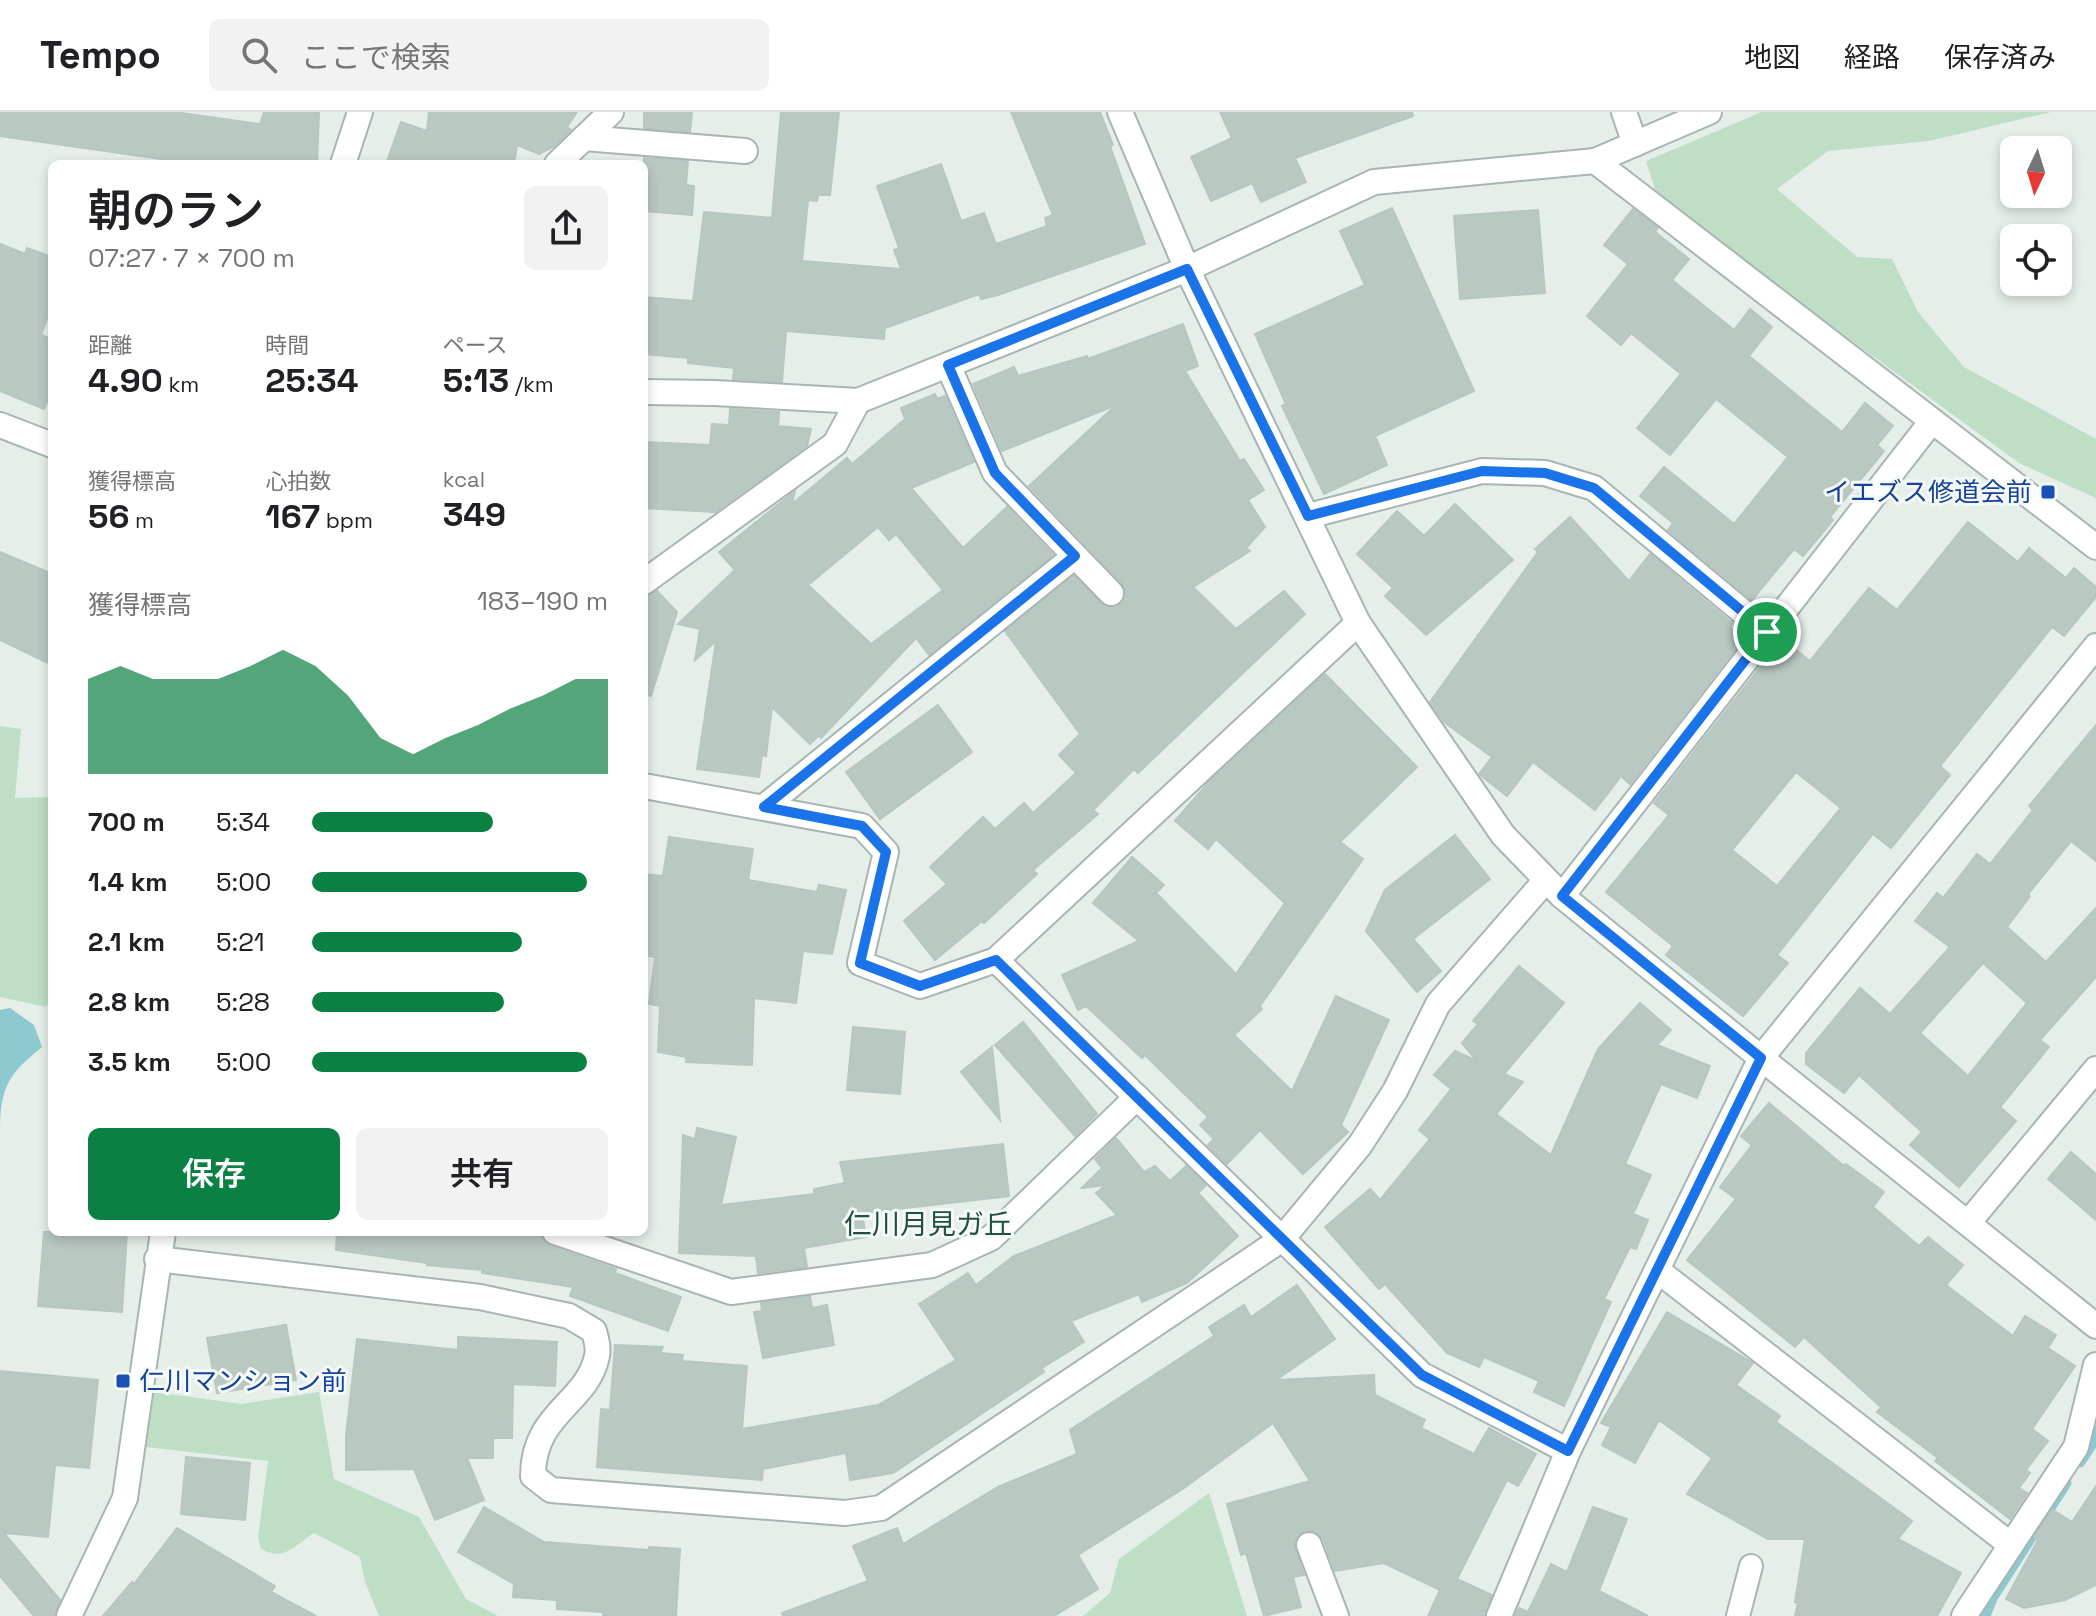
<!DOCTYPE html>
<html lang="ja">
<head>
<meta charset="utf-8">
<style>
  :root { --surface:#fff; --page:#f2f2f2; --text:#202124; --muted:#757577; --line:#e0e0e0; --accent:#0b8043 }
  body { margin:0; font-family:"Space Grotesk","Noto Sans JP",sans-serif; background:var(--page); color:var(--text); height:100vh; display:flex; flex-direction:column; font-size:30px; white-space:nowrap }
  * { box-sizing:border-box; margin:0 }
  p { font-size:26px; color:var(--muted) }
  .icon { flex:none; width:44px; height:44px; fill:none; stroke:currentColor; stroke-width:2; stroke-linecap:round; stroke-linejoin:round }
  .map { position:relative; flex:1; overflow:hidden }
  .details { position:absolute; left:48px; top:48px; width:600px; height:1076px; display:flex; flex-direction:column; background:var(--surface); border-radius:12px; box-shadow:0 4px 12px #0003 }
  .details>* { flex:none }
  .needle { width:52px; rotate:184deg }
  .tools { position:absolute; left:2000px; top:24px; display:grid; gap:16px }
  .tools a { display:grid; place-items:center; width:72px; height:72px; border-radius:12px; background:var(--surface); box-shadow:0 4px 12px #0003; font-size:40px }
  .pin { position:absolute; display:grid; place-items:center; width:68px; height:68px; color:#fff; margin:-34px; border:4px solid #fff; border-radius:50%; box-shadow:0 2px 8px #0007 }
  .round { display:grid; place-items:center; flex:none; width:84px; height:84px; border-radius:12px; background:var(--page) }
  .summary { display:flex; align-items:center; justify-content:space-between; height:136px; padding:0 40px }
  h1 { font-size:44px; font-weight:600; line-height:60px }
  .figures { display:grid; grid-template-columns:repeat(3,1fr); gap:12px; height:136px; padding:8px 40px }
  .figures div { display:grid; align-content:center }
  .figures b { font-size:34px; font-weight:600 }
  .figures small { font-size:22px; font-weight:400 }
  .figures p { font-size:22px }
  .chart { height:224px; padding:16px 40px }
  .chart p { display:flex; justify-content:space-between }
  .chart svg { width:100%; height:144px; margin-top:8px; fill:var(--accent); opacity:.7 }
  .cta { display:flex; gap:16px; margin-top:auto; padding:16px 40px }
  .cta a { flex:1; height:92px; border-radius:12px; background:var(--accent); color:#fff; font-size:32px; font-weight:600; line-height:92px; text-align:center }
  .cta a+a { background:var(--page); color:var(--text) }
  ul { padding:0 40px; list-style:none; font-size:26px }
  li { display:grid; grid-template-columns:128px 96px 1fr; align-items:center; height:60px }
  li i { height:20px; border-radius:10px; background:var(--accent) }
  header { display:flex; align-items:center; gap:48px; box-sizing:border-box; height:112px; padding:0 40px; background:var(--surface); border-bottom:2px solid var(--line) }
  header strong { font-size:38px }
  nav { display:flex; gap:44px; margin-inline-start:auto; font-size:28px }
  .search { width:560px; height:72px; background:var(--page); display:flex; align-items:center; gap:20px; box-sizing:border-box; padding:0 28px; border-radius:12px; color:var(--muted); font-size:30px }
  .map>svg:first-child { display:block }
  .green { fill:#bedec6 }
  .water { fill:#8ec9d1 }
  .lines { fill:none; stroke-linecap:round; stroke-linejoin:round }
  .stream { stroke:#8ec9d1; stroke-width:11 }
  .building { fill:#bac8c2; stroke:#b7c7c0; stroke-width:2; fill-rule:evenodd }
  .lane-casing { stroke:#a7b6b0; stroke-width:26 }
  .street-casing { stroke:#a7b6b0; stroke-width:28 }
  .lane { stroke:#fff; stroke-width:22 }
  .street { stroke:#fff; stroke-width:24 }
  .route-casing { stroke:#fff; stroke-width:16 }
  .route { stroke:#1a73e8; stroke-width:10 }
  .transit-dot { fill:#1a4fb4; stroke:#f5faf7; stroke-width:3 }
  .labels { text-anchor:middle; stroke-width:6; stroke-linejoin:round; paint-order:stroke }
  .transit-label { font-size:26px; fill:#164399; stroke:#f5faf7; text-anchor:end }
  .neighbourhood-label { font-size:28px; fill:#205143; stroke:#f5faf7 }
</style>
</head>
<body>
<header>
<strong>Tempo</strong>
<div class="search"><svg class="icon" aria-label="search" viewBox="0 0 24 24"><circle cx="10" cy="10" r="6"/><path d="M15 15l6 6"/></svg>ここで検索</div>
<nav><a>地図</a><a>経路</a><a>保存済み</a></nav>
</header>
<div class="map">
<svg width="2096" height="1504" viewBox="0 0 2096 1504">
  <rect width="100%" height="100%" fill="#e5eee9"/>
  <g class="green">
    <polygon points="1762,0 2051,0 1929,29 1828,39 1777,77 1857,145 1892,147 1918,200 1964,255 2096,327 2096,386 2019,351 1658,87 1646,49"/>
    <polygon points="0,614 21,617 15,686 52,685 52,883 46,895 0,885"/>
    <path d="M 154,1280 L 241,1292 L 319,1280 L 334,1367 L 419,1405 L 466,1487 L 498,1504 L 379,1504 L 365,1470 L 360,1445 L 314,1421 C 295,1433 284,1450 261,1437 L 258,1425 L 268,1349 L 146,1335 Z"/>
    <polygon points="1209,1381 1247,1504 1083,1504 1110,1481 1119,1447"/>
  </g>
  <path class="water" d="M 10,896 L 34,913 L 42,935 C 10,961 1,973 0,1015 L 0,898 Z"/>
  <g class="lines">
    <g class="stream">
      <polyline points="2080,1350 2093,1330 2096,1319"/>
      <polyline points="1985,1504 1992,1486 2066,1371"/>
    </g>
  </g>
  <g class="building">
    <polygon points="0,0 174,0 260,12 264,0 319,0 317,52 196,52 0,24"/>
    <polygon points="429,0 577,0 567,15 571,18 553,35 539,42 517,33 514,52 386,52 401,10 427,19"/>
    <polygon points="644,0 692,0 690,20 644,16"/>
    <polygon points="781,0 839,0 830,83 818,83 817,89 808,88 802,149 901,157 894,138 899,136 877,74 941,52 961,109 984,101 996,132 1047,114 1045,106 1053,103 1011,0 1100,0 1113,33 1110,34 1145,132 998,183 981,187 979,182 885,216 884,227 786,219 782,270 733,267 734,256 688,251 688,246 644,242 644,185 693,189 704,100 772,106"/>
    <polygon points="1220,0 1412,0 1413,4 1295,46 1306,70 1261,90 1252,71 1211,89 1191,45 1232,26"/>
    <polygon points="644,46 688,49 686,73 694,74 692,103 644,99"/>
    <polygon points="1392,96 1474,279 1375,324 1387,353 1324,382 1282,294 1286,292 1255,222 1365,173 1340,119"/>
    <polygon points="1633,97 1658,116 1655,120 1689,147 1672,168 1734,218 1750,197 1772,215 1749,244 1842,320 1865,291 1893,314 1877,333 1884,339 1830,405 1833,408 1803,444 1794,437 1752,488 1668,418 1673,411 1640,384 1664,355 1734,412 1788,345 1716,287 1670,343 1637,316 1681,262 1631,221 1621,233 1587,204 1628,152 1604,133"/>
    <polygon points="1538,98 1545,181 1460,187 1454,104"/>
    <polygon points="0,132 25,142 27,136 52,145 52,193 41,223 52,227 52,278 44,297 0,279"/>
    <polygon points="1183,212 1198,254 1185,259 1240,349 1244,347 1264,378 1248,388 1265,415 1246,436 1250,439 1193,475 1236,517 1284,479 1305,502 1138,661 1134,657 1093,698 1098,702 1033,758 1037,762 984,811 982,809 935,848 904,809 947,772 930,755 983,705 995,717 1024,691 1033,701 1076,661 1059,643 1080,622 1005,519 1074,464 1106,495 1121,492 1126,484 1122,471 1029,374 1116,293 1002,339 973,272 1014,255 1018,264 1087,244 1088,247"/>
    <path d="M 935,282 L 937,287 L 945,284 L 974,350 L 911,376 L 963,436 L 1007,395 L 1053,443 L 929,543 L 916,526 L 821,626 L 819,623 L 810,632 L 772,595 L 766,644 L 762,643 L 759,665 L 697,657 L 716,529 L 695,548 L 700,517 L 678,512 L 735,458 L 719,440 L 795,379 L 792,392 L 847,346 L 852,352 L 905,307 L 901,296 ZM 878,415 L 889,428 L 896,422 L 943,478 L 871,532 L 808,473 Z"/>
    <polygon points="730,297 779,300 778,314 811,317 807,334 715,400 644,396 644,330 710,333 712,312 729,313"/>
    <polygon points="1455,392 1513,448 1426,523 1385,484 1393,476 1357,442 1397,399 1424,424"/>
    <polygon points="1570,405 1629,469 1650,442 1733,512 1730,516 1743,527 1630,672 1621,664 1595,698 1533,650 1507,684 1479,662 1492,645 1444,610 1430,590 1538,440 1535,437"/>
    <path d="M 1968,410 L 2018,450 L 2029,436 L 2066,466 L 2074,456 L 2096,475 L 2096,485 L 2064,524 L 2052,515 L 1940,654 L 1950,663 L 1891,736 L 1873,722 L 1777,843 L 1788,851 L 1743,904 L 1666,843 L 1673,834 L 1606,780 L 1669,703 L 1654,691 L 1768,545 L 1777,551 L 1791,534 L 1810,549 L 1869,476 L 1897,498 ZM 1796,660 L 1841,696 L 1777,774 L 1732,738 Z"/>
    <polygon points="0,440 52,462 52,553 0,528"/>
    <polygon points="657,479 677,500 651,584 644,582 644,485"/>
    <polygon points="1325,562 1417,655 1340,730 1363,747 1260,894 1262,897 1234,923 1292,979 1336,884 1389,908 1341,1013 1348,1020 1303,1062 1260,1018 1227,1052 1208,1033 1214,1027 1200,1013 1208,1005 1145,943 1142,946 1086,894 1078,898 1062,863 1139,829 1093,791 1132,745 1164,773 1156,781 1236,862 1285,791 1216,727 1208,737 1175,709 1208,671"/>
    <polygon points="938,593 972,640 880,707 846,660"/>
    <path d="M 2096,613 L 2096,749 L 2071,729 L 2028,782 L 2030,784 L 2007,815 L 2046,850 L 2096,796 L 2096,865 L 2040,928 L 2049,935 L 2000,995 L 2016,1009 L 1959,1075 L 1910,1033 L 1922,1020 L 1859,963 L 1844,981 L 1806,952 L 1806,941 L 1860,876 L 1890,902 L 1950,835 L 1915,809 L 1937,781 L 1943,786 L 1977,742 L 1990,752 L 2033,698 L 2029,694 ZM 1983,851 L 2027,891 L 1968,964 L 1920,921 Z"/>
    <polygon points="1455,723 1490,767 1413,827 1441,859 1417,880 1366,819 1385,778"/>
    <polygon points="669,725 753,737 748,768 817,780 819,773 846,778 832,842 803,839 796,891 754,886 752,953 686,950 686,945 658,940 660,894 649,892 655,845 644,843 644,762 663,764"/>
    <polygon points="1519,854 1564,891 1504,962 1523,970 1496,1002 1551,1043 1598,937 1640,891 1671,918 1657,933 1710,954 1697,986 1661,972 1625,1052 1651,1063 1633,1102 1648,1108 1636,1137 1630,1135 1604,1187 1611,1190 1564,1294 1534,1280 1539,1269 1484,1245 1479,1255 1447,1241 1385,1172 1379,1177 1325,1115 1370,1077 1380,1088 1430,1027 1419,1018 1451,977 1434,963 1455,939 1477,949 1462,931 1478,912 1473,909"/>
    <polygon points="1023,910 1097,1002 1075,1024 995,933"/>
    <polygon points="853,915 905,920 900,982 847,978"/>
    <polygon points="992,935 1000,1008 961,960"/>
    <polygon points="1769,991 1844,1054 1846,1052 1884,1080 1873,1095 1919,1134 1928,1125 1963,1153 1946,1173 2013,1224 2025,1204 2056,1223 2048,1236 2075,1254 2032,1317 2048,1329 2026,1358 2030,1361 2019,1376 2027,1381 2010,1407 1935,1349 1938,1346 1877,1300 1881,1295 1804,1225 1795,1235 1687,1148 1736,1087 1720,1075 1752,1033 1741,1024"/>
    <polygon points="697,1016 736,1025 721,1093 814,1082 814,1077 845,1071 840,1050 1003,1032 1009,1084 862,1101 866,1125 804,1136 807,1155 758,1161 756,1144 679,1141 683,1023 695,1027"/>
    <polygon points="1116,1026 1144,1060 1155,1054 1170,1069 1186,1054 1206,1073 1198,1081 1238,1124 1187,1171 1142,1190 1139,1182 1071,1209 1084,1230 1042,1256 1044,1260 893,1361 850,1368 846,1341 763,1357 762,1368 597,1355 601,1297 610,1298 615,1233 663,1235 660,1241 683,1243 682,1249 747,1254 742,1317 878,1293 956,1248 919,1192 968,1161 976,1173 1014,1144 1117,1103 1096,1081 1106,1073 1082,1076 1102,1056 1095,1047"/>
    <polygon points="2071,1040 2096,1062 2096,1108 2048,1067"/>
    <polygon points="44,1120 127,1120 122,1200 38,1194"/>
    <polygon points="337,1120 540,1120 543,1129 550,1134 616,1157 615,1161 681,1185 668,1219 570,1184 573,1175 482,1161 482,1158 427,1153 427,1151 336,1138"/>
    <polygon points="1297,1173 1335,1227 1276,1268 1374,1263 1375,1283 1425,1308 1421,1316 1474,1342 1489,1316 1536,1342 1518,1374 1507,1368 1457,1467 1492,1483 1484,1504 1428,1504 1440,1478 1384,1451 1335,1459 1323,1427 1311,1418 1298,1423 1294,1431 1304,1463 1293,1465 1301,1495 1264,1504 1246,1441 1241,1443 1227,1392 1310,1369 1273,1311 1184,1376 1078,1443 1098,1477 1054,1504 783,1504 782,1501 868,1469 853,1434 897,1416 903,1432 998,1375 1077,1342 1070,1318 1214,1224 1209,1215 1244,1193 1251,1205"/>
    <polygon points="810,1184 812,1196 827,1193 834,1233 763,1246 754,1200 762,1199 761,1191"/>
    <polygon points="1667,1200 1753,1251 1736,1273 1780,1304 1776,1310 1912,1409 1898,1427 1961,1461 1937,1504 1795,1504 1798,1491 1795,1490 1805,1427 1768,1427 1687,1382 1712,1346 1659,1308 1635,1351 1602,1333 1611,1315 1601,1311"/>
    <polygon points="286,1213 296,1268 217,1281 207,1226"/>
    <polygon points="458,1225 557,1230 555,1274 513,1272 512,1326 493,1326 493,1346 467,1346 484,1388 435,1408 414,1357 346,1358 346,1324 357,1227 458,1238"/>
    <polygon points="0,1259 98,1268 89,1356 55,1353 48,1425 4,1421 60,1488 54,1504 34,1504 0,1464"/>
    <polygon points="186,1345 250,1351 245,1408 181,1402"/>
    <polygon points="2096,1374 2096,1473 2065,1488 2024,1496 2006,1487 2038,1428 2034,1425 2053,1398 2072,1410"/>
    <polygon points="484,1395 544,1430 649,1438 649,1435 680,1437 676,1504 603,1503 603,1500 557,1497 557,1488 513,1485 514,1472 458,1440"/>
    <polygon points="1593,1395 1627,1407 1599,1479 1648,1504 1515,1504 1519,1496 1528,1500 1551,1452 1567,1460"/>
    <polygon points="177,1416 275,1474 271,1480 316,1504 103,1504 132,1470 134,1472"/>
  </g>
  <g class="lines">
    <defs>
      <polyline id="lane" points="1738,1504 1751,1454"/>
      <g id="street">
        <polyline points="1120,0 1187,157 1358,511 1503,723 1562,784 1761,946 2096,1214"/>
        <polyline points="1624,0 1635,32"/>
        <polyline points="584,26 745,39"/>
        <polyline points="1595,49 2096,435"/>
        <polyline points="343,52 360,0"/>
        <polyline points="557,52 611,0"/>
        <polyline points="948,253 995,361 1111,481"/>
        <polyline points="644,280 715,281 858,289 1187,157 1374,70 1595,49 1709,0"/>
        <polyline points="0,313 52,333"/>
        <polyline points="1308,404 1482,359 1545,361 1594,376 1767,520"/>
        <polyline points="644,470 835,332 858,289"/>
        <polyline points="644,674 862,714 886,740 860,851 920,874 996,848 1358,511"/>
        <polyline points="764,695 1075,444"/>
        <polyline points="1562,784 1932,309"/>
        <polyline points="996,848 1422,1263 1568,1339"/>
        <polyline points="1968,1111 2096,957"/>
        <polyline points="555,1120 731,1180 932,1153 991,1126 1137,985"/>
        <path d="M 157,1147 L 480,1185 L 569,1204 L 594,1219 C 596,1226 599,1236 597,1244 C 587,1292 533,1300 533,1364 L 551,1378 L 845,1401 L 881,1396 L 1282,1127 L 1360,1033 L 1395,979 L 1438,892 L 1546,768"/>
        <polyline points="1657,1158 2011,1433"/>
        <polyline points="1309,1433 1336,1504"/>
        <polyline points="69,1504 125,1386 163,1120"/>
        <polyline points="1499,1504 1568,1339 1761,946 2096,534"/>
        <polyline points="1964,1504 2076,1335 2096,1253"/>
      </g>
    </defs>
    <use href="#lane" class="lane-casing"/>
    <use href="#street" class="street-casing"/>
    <use href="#lane" class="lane"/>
    <use href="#street" class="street"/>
  </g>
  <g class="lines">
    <defs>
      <polygon id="route" points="1187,157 1308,404 1482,359 1545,361 1594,376 1767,520 1562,784 1761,946 1568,1339 1422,1263 996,848 920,874 860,851 886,740 862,714 764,695 1075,444 995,361 948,253"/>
    </defs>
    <use href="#route" class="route-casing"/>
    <use href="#route" class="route"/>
  </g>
  <g class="transit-dot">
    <rect x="2040" y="372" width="16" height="16" rx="4"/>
    <rect x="115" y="1261" width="16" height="16" rx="4"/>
  </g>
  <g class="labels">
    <g class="transit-label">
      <text x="2032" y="389">イエズス修道会前</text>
      <text x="139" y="1278" text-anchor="start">仁川マンション前</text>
    </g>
    <g class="neighbourhood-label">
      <text x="928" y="1122">仁川月見ガ丘</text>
    </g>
  </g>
</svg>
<div class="tools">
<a><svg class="needle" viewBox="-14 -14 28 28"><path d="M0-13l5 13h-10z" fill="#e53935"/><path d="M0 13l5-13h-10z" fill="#757577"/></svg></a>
<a><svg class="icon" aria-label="locate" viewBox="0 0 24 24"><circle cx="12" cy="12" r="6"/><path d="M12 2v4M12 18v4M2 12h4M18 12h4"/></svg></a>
</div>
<div class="pin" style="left:1767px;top:520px;background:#1e9e55"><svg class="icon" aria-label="arrive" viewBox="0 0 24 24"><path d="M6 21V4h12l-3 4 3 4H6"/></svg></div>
<section class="details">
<div class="summary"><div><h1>朝のラン</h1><p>07:27 · 7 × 700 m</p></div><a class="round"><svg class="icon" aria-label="share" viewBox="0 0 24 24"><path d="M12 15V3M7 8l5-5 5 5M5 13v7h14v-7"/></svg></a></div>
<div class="figures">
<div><p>距離</p><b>4.90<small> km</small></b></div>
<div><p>時間</p><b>25:34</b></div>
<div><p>ペース</p><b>5:13<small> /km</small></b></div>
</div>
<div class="figures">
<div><p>獲得標高</p><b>56<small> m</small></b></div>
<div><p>心拍数</p><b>167<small> bpm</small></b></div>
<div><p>kcal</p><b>349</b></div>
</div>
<div class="chart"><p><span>獲得標高</span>183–190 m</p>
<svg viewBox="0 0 160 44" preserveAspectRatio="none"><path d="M0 44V15L10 11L20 15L30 15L40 15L50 11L60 6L70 11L80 20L90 33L100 38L110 33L120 29L130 24L140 20L150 15L160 15V44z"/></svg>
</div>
<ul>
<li><b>700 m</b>5:34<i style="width:61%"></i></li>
<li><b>1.4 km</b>5:00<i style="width:93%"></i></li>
<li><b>2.1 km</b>5:21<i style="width:71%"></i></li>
<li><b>2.8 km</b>5:28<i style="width:65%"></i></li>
<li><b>3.5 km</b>5:00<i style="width:93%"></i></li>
</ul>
<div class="cta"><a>保存</a><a>共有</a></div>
</section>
</div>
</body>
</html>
